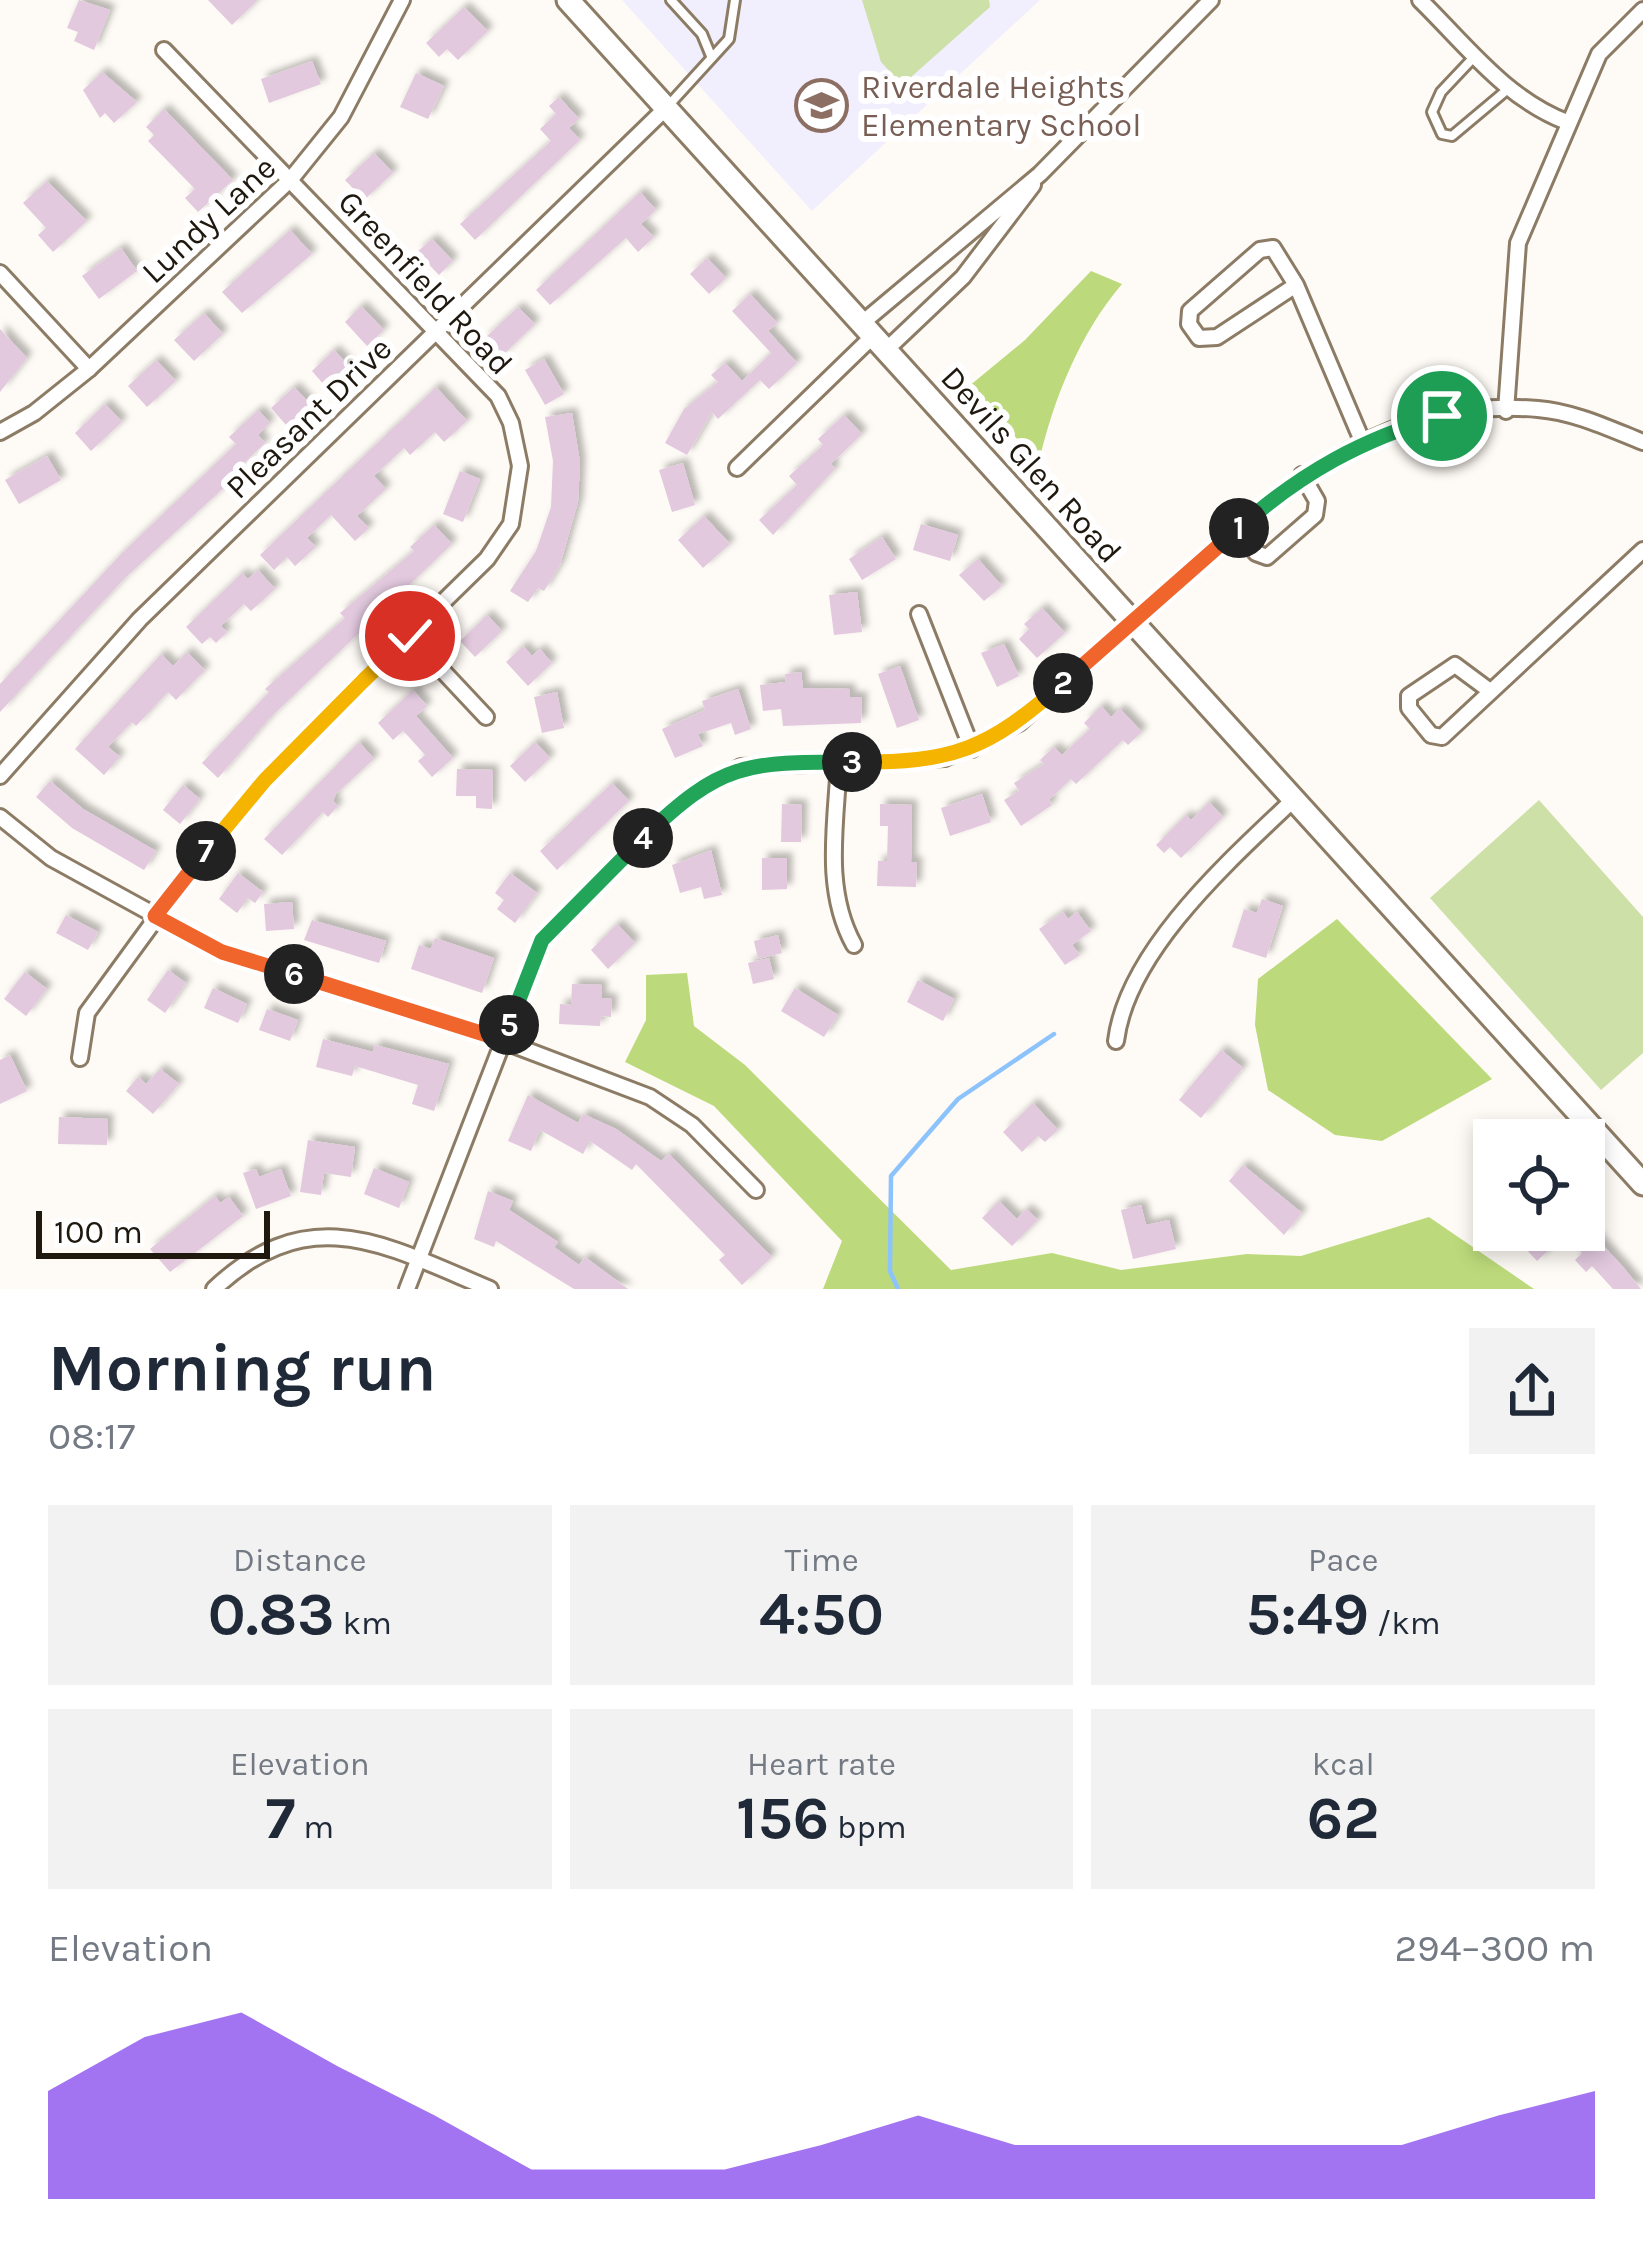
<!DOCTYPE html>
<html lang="en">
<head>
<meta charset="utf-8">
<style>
  :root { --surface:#fff; --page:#f2f2f3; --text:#1f2937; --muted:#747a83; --accent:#7c3aed }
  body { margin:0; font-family:Karla,sans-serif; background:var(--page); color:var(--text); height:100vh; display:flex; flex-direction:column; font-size:45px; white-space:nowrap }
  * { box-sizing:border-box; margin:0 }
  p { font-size:39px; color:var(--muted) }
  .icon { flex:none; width:66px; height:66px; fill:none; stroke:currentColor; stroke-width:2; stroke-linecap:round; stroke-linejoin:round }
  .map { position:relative; height:1289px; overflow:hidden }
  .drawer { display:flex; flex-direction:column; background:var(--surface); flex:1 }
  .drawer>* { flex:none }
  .controls { position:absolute; left:1473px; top:1119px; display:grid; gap:24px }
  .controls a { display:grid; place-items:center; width:132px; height:132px; border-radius:0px; background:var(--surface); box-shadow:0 6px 18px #0003; font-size:60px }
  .scale { position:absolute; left:36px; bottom:30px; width:234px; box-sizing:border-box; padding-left:12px; border:6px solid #1e180f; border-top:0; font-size:33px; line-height:42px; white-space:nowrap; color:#1e180f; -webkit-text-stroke:9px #fff; paint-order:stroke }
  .pin { position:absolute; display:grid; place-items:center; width:102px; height:102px; color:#fff; margin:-51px; border:6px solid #fff; border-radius:50%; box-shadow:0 3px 12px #0007 }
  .km { position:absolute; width:60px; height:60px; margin:-30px; border-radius:50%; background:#222; color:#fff; font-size:33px; line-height:60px; text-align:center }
  .round { display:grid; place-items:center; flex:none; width:126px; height:126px; border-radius:0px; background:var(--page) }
  .headline { display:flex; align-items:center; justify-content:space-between; height:204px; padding:0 48px }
  h1 { font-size:66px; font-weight:700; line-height:90px }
  .figures { display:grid; grid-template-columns:repeat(3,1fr); gap:18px; height:204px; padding:12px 48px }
  .figures div { display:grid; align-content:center; border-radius:0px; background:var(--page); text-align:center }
  .figures b { font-size:60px; font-weight:700 }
  .figures small { font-size:33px; font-weight:400 }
  .figures p { font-size:33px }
  .chart { height:336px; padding:24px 48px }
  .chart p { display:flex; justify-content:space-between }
  .chart svg { width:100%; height:216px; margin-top:12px; fill:var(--accent); opacity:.7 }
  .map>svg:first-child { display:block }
  .education { fill:#f1effd }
  .green { fill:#cde0a7 }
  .forest { fill:#bcda7b }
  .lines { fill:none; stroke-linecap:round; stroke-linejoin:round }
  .stream { stroke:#8cc3fc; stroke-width:4.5 }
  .building { fill:#e2c9de; filter:url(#shadow) }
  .lane-casing { stroke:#8d7c65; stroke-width:14 }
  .street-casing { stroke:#8d7c65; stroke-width:20 }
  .secondary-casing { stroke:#8d7c65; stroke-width:27 }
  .lane { stroke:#fff; stroke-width:8 }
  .street { stroke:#fff; stroke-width:14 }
  .secondary { stroke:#fff; stroke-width:21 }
  .split-1-casing { stroke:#fff; stroke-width:24 }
  .split-2-casing { stroke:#fff; stroke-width:24 }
  .split-3-casing { stroke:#fff; stroke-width:24 }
  .split-4-casing { stroke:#fff; stroke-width:24 }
  .split-5-casing { stroke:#fff; stroke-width:24 }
  .split-6-casing { stroke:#fff; stroke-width:24 }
  .split-7-casing { stroke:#fff; stroke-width:24 }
  .split-8-casing { stroke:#fff; stroke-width:24 }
  .split-9-casing { stroke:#fff; stroke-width:24 }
  .split-1 { stroke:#22a559; stroke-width:15 }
  .split-2 { stroke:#f0652b; stroke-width:15 }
  .split-3 { stroke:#f5b400; stroke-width:15 }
  .split-4 { stroke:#22a559; stroke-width:15 }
  .split-5 { stroke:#22a559; stroke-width:15 }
  .split-6 { stroke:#f0652b; stroke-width:15 }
  .split-7 { stroke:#f0652b; stroke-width:15 }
  .split-8 { stroke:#f5b400; stroke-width:15 }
  .split-9 { stroke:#f5b400; stroke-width:15 }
  .labels { text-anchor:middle; stroke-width:12; stroke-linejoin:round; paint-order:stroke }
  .education-label { font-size:33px; fill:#785e54; stroke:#fff; text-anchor:start }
  .street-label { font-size:33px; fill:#1e180f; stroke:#fff }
</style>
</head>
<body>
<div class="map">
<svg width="1643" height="1289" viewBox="0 0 1643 1289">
  <defs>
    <filter id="shadow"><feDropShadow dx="5.5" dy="-5.5" stdDeviation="3" flood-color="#0004"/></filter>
  </defs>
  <rect width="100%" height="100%" fill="#fefaf5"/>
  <polygon class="education" points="622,0 1040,0 812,211"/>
  <g class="green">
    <polygon points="862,0 989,0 990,7 902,85 881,62"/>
    <polygon points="1539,800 1643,917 1643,1053 1601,1090 1430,898"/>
  </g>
  <g class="forest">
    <path d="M 1091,271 L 1122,284 C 1080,333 1053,400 1039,462 L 968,387 L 1025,340 Z"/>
    <polygon points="1337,919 1492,1079 1382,1141 1335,1135 1268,1090 1255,1025 1258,979"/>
    <polygon points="687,973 694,1026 745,1065 951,1270 1052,1253 1121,1270 1247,1254 1301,1256 1429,1217 1534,1289 823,1289 842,1241 714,1106 625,1062 646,1020 646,975"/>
  </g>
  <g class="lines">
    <polyline class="stream" points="898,1289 890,1271 891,1176 958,1099 1054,1034"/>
  </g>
  <g class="building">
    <polygon points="79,0 110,10 94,50 74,41 78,32 67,28"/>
    <polygon points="208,0 258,0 232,25"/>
    <polygon points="464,7 488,31 458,60 447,49 439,57 426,43"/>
    <polygon points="312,61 321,84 269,103 261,79"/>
    <polygon points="102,72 137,102 114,123 105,113 100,118 83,90"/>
    <polygon points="416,73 444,86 428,119 400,107"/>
    <polygon points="559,97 579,119 569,128 580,140 475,240 460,224 551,141 540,129 556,114 549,106"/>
    <polygon points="164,109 233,180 198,212 185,198 195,189 148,141 154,135 146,127"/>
    <polygon points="374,153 393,173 364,200 345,180"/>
    <polygon points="47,181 87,221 53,252 38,235 46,228 23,203"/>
    <polygon points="640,192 656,210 641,224 654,237 638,252 626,238 550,305 536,290"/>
    <polygon points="290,230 312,254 242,313 222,292"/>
    <polygon points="432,239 453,261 439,275 417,252"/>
    <polygon points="121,248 137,271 99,299 82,276"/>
    <polygon points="707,258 726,278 709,294 690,274"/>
    <polygon points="750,294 777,323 768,331 797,363 769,389 760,380 718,419 712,412 687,455 665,443 684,409 718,382 711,375 725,363 742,381 771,353 732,311"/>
    <polygon points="361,306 384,330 367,346 345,322"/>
    <polygon points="518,307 535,324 501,357 484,339"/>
    <polygon points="204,313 223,334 194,361 174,340"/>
    <polygon points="0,329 27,358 0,392"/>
    <polygon points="334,350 348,365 325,386 312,371"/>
    <polygon points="544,359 564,394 545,405 525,370"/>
    <polygon points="156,360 176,381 147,407 128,386"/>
    <polygon points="294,387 310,404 287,426 271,408"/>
    <polygon points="436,387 467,421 444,442 435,432 410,455 404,448 374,476 386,489 357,516 369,528 355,541 331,515 307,538 316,547 295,566 287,557 274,570 260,555"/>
    <polygon points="105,404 122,422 91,451 75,433"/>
    <polygon points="258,410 270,423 258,435 265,443 236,471 239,474 124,579 0,712 0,684 122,553 236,444 229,437"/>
    <polygon points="572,413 580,462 578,502 560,565 544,591 538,588 528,602 510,591 536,551 551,507 553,461 545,417"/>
    <polygon points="844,415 862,434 831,464 835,469 773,535 759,520 797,485 789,476 823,445 818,439"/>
    <polygon points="47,456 61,480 19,504 5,480"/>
    <polygon points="683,463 695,505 672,512 659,470"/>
    <polygon points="460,471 480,479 463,522 443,514"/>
    <polygon points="704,516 730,544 703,568 678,540"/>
    <polygon points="921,524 958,535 950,561 913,550"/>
    <polygon points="434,525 452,544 270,718 218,778 202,763 269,692 265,689 345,618 340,613 414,551 410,547"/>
    <polygon points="882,537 896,559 862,580 849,559"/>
    <polygon points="978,559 1002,586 984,601 959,575"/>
    <polygon points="258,570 275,589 251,611 244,604 221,626 227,632 216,643 210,637 202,644 186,627 242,573 248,579"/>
    <polygon points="857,592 862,632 834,635 829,595"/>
    <polygon points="1042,608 1065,633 1037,658 1019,639 1029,629 1024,624"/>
    <polygon points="487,615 502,631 475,657 460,641"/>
    <polygon points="1004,644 1019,676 997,687 981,653"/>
    <polygon points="523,646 532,656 540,649 552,663 528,686 506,662"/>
    <polygon points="187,652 205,670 176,700 168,692 136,726 132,722 108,747 120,757 104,775 75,749 161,654 173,666"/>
    <polygon points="900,666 919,720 897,728 878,674"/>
    <polygon points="801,672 803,688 850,689 850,697 862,697 861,723 783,726 781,709 763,711 760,685 786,682 785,674"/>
    <polygon points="738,689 751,729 735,735 731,723 698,734 703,746 675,758 662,729 705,710 702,701"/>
    <polygon points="413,690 427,706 416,716 453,758 432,777 418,761 425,755 408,736 403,731 393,740 378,723"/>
    <polygon points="557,692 564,728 542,733 534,697"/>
    <polygon points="1101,706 1111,717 1120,709 1142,732 1128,745 1123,740 1076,784 1071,779 1049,800 1052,805 1021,826 1004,800 1019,791 1014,783 1044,764 1040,760 1054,747 1062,755 1090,729 1084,723"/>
    <polygon points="359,742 374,759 336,794 333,801 338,806 328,817 323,812 282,855 264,839"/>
    <polygon points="535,742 550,758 525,782 510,766"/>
    <polygon points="457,769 493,770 492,809 476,808 476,796 456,796"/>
    <polygon points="50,781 83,809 156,851 144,870 72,828 36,797"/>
    <polygon points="612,783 629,801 557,870 540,851"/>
    <polygon points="183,785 200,799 180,824 163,810"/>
    <polygon points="982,794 991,822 950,836 941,808"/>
    <polygon points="1209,802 1223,817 1181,858 1170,847 1164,853 1156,845 1186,815 1191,820"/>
    <polygon points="782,804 802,805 801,842 781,842"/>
    <polygon points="880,804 912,805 911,862 917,862 916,887 877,886 878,861 887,861 888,826 880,826"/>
    <polygon points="711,850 722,895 704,899 701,887 680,893 672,865"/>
    <polygon points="762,858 787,858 787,889 762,890"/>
    <polygon points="238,873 263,892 255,903 248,898 237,913 219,899"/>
    <polygon points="510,873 537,893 515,923 497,909 504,900 495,893"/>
    <polygon points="1262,899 1283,906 1266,958 1232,947 1244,909 1257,913"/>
    <polygon points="292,902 294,929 266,931 264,904"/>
    <polygon points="1063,912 1068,919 1077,912 1091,931 1072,945 1080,955 1065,965 1039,929"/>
    <polygon points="66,915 98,932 88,950 56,933"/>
    <polygon points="312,920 386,941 379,963 304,940"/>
    <polygon points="617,924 635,943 608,969 591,950"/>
    <polygon points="778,935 782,953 758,959 754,941"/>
    <polygon points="435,938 494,958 482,993 411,969 419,945 431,949"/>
    <polygon points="769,958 774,979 753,984 748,963"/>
    <polygon points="168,970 186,983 165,1013 147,1000"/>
    <polygon points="25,972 47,989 26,1016 4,999"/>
    <polygon points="918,980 954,999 943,1021 907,1002"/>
    <polygon points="572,984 602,985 601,998 612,999 611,1017 601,1016 600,1026 559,1024 560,1004 571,1005"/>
    <polygon points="213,988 247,1004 238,1023 204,1008"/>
    <polygon points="795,988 838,1015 824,1037 781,1011"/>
    <polygon points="267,1009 298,1020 290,1041 259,1030"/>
    <polygon points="323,1039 373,1052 375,1045 449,1064 434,1111 412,1104 418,1085 355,1066 352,1076 316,1067"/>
    <polygon points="1221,1050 1243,1068 1201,1118 1179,1100"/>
    <polygon points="10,1055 27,1091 0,1104 0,1060"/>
    <polygon points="160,1069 179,1084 153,1114 126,1091 138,1077 146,1084"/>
    <polygon points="528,1095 578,1123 583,1114 616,1129 661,1161 669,1154 772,1257 742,1285 719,1260 725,1255 636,1164 632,1170 590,1141 583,1154 540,1130 531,1151 508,1141"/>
    <polygon points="1033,1103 1058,1130 1045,1142 1038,1136 1022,1152 1003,1132"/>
    <polygon points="59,1117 108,1119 107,1145 58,1144"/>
    <polygon points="308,1140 355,1147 351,1177 324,1173 321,1195 300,1192"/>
    <polygon points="1243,1165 1302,1213 1284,1235 1229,1181"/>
    <polygon points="374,1168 409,1182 399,1208 364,1194"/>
    <polygon points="256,1169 259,1177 281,1169 291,1196 256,1209 243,1173"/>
    <polygon points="488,1191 513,1201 509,1210 558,1242 554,1247 579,1265 585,1257 628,1289 574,1289 496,1241 494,1247 474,1239"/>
    <polygon points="215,1196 220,1203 229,1197 243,1216 170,1272 150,1249"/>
    <polygon points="999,1201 1017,1219 1026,1209 1038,1220 1012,1246 982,1218"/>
    <polygon points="1141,1205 1146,1225 1169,1220 1176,1249 1133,1259 1121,1210"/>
    <polygon points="1588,1229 1623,1267 1641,1289 1613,1289 1592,1266 1586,1272 1575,1260 1582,1253 1573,1243"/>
    <polygon points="1544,1230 1570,1230 1537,1261 1525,1248"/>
  </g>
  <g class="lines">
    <defs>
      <g id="lane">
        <polyline points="671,0 702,34 711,56"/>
        <polyline points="1475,56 1441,92 1432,112 1442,134 1452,136 1508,89"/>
        <polyline points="667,107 729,39 735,0"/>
      </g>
      <g id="street">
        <path d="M 1420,0 C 1466,45 1506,99 1567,122"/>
        <polyline points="0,273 89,369"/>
        <polyline points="1296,285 1217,337 1199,338 1189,324 1190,311 1260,250 1273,248 1296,285 1363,443"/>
        <polyline points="861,324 1040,174 1211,0"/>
        <polyline points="885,351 963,277 1033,185"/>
        <polyline points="1506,411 1518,243 1599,54 1643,10"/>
        <polyline points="0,432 34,413 89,369 291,179 341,117 402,0"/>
        <polyline points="737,468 872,337"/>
        <polyline points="1236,530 1256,553 1267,557 1315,515 1317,501 1302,475"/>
        <polyline points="919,614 972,749"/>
        <polyline points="410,636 486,717"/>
        <polyline points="1490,691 1455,665 1409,696 1409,708 1431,735 1442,737 1643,550"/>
        <path d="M 839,762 C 836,824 823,889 854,945"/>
        <polyline points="0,776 140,619 666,108"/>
        <polyline points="0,817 51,858 222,952 466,1027 650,1097 692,1125 756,1190"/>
        <path d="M 1116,1041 C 1127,951 1229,861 1292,801"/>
        <polyline points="80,1058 87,1013 216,836 309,733 487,559 511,524 520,466 511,423 498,396 164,50"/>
        <path d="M 214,1289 C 310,1199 385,1245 490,1289"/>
        <path d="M 407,1289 L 542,941 L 681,802 L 741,767 L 945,758 L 1019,723 C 1074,674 1129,625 1184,576 C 1289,484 1386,396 1538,409 C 1575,412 1610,429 1643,442"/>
      </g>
      <polyline id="secondary" points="568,0 1643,1184"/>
    </defs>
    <use href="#lane" class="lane-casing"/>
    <use href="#street" class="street-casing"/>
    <use href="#secondary" class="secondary-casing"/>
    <use href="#lane" class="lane"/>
    <use href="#street" class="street"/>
    <use href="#secondary" class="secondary"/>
  </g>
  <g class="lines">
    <defs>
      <path id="split-1" d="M 1239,528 C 1301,473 1362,439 1442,416"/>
      <polyline id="split-2" points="1063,683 1239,528"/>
      <path id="split-3" d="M 852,762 C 953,763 988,750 1063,683"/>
      <path id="split-4" d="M 643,838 C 721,762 746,762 852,762"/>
      <polyline id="split-5" points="509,1025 542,940 643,838"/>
      <polyline id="split-6" points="294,974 503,1040 509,1025"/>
      <polyline id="split-7" points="206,851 155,916 222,952 294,974"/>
      <polyline id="split-8" points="206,851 265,780 365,679"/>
      <polyline id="split-9" points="365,679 410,636"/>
    </defs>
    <use href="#split-1" class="split-1-casing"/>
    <use href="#split-2" class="split-2-casing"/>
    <use href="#split-3" class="split-3-casing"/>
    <use href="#split-4" class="split-4-casing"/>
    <use href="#split-5" class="split-5-casing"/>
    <use href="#split-6" class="split-6-casing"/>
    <use href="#split-7" class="split-7-casing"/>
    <use href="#split-8" class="split-8-casing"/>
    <use href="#split-9" class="split-9-casing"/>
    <use href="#split-1" class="split-1"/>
    <use href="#split-2" class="split-2"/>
    <use href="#split-3" class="split-3"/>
    <use href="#split-4" class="split-4"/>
    <use href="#split-5" class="split-5"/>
    <use href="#split-6" class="split-6"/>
    <use href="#split-7" class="split-7"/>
    <use href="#split-8" class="split-8"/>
    <use href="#split-9" class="split-9"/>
  </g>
  <defs>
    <symbol id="school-ring" viewBox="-11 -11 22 22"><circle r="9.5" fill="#fff" stroke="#8d6e63" stroke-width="1.5"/><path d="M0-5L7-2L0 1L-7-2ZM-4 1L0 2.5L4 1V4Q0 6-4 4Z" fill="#8d6e63"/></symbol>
  </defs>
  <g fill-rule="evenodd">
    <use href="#school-ring" x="792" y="76" width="59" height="59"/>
  </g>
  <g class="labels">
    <g class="education-label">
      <text x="861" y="98">Riverdale Heights<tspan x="861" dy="38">Elementary School</tspan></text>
    </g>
    <g class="street-label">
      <text transform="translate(208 219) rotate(-43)" y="12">Lundy Lane</text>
      <text transform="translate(426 282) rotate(47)" y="12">Greenfield Road</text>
      <text transform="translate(308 417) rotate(-44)" y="12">Pleasant Drive</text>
      <text transform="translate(1032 464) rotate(48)" y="12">Devils Glen Road</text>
    </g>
  </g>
</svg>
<div class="controls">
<a><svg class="icon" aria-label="locate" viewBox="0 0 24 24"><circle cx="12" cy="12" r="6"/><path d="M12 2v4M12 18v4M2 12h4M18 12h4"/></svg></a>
</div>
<div class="scale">100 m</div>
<div class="pin" style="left:1442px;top:416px;background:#1e9e55"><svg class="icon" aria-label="arrive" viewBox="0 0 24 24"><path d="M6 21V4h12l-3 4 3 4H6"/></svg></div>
<div class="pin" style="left:410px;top:636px;background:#d93025"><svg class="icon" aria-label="check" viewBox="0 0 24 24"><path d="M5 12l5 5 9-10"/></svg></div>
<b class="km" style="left:1239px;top:528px">1</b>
<b class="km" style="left:1063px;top:683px">2</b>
<b class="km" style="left:852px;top:762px">3</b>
<b class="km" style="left:643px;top:838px">4</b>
<b class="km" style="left:509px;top:1025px">5</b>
<b class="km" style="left:294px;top:974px">6</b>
<b class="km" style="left:206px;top:851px">7</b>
</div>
<section class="drawer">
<div class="headline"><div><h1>Morning run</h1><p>08:17</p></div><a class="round"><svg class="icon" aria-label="share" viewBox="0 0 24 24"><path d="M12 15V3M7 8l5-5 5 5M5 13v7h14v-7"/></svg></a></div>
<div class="figures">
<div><p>Distance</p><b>0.83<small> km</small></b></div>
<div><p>Time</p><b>4:50</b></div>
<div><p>Pace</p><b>5:49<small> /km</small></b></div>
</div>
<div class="figures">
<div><p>Elevation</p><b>7<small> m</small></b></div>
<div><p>Heart rate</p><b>156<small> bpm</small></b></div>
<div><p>kcal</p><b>62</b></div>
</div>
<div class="chart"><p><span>Elevation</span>294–300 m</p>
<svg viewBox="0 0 160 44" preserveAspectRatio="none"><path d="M0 44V22L10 11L20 6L30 17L40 27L50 38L60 38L70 38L80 33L90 27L100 33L110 33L120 33L130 33L140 33L150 27L160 22V44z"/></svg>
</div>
</section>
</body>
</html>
